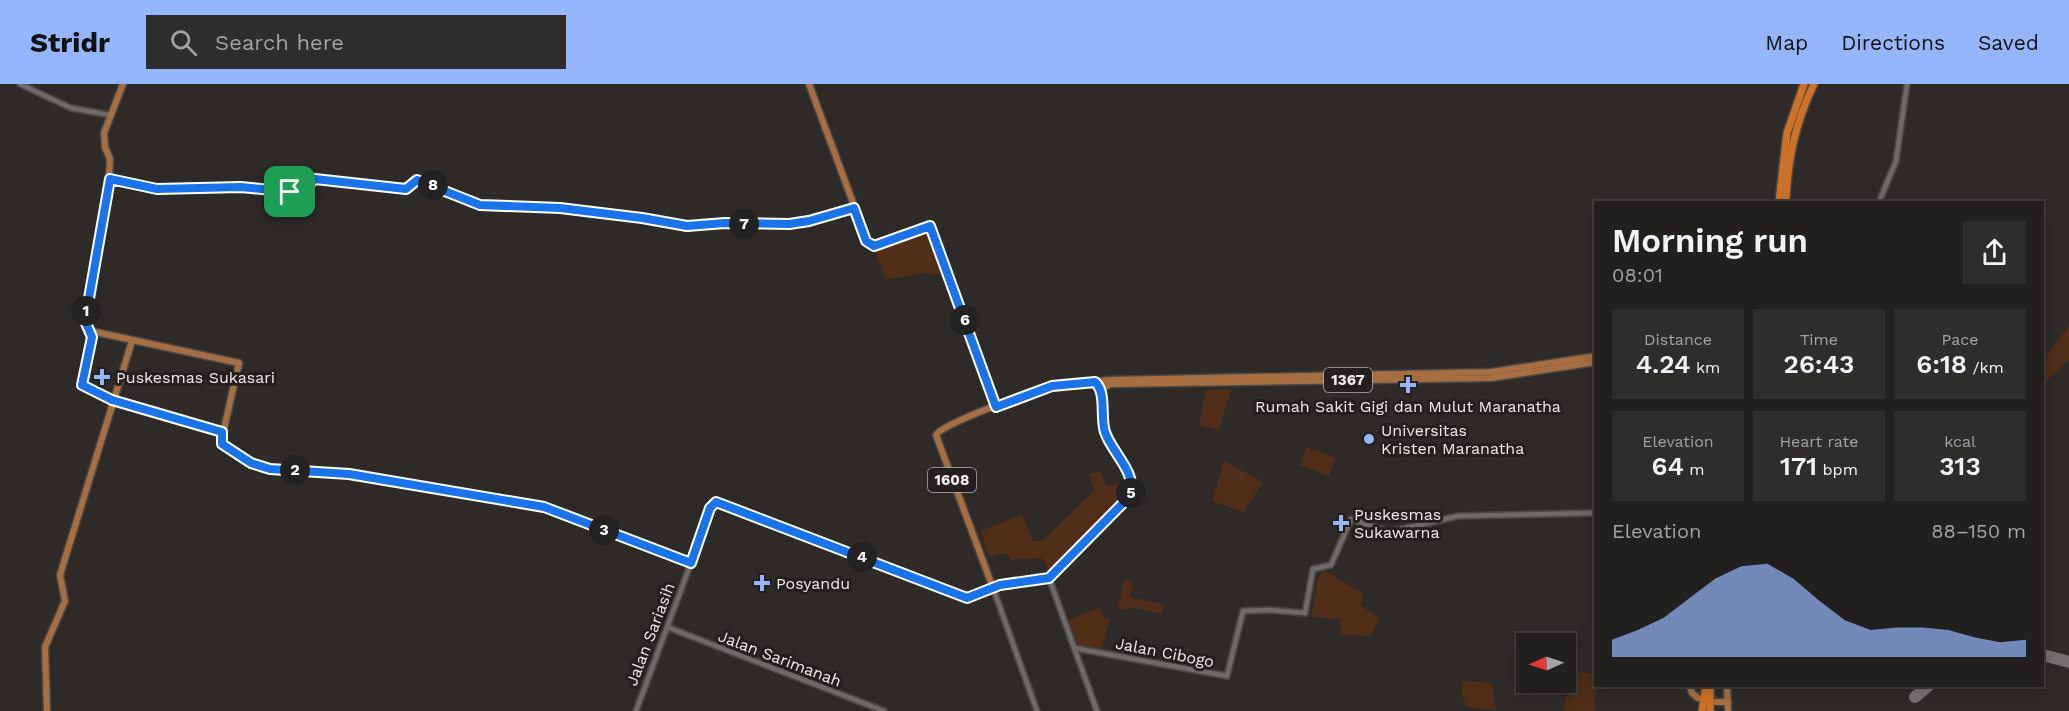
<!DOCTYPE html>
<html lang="en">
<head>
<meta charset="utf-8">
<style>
  :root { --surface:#22201e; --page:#2e2d2b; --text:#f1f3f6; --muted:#a2a3a4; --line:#3f3e3c; --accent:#95b6fd }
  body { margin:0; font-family:"Work Sans",sans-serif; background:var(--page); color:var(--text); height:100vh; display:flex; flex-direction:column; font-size:22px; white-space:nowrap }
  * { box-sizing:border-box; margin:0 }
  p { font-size:20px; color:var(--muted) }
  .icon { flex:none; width:33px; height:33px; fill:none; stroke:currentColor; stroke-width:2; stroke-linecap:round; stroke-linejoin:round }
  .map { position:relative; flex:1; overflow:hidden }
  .sheet { position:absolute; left:1594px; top:117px; width:450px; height:486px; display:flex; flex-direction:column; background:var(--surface); border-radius:0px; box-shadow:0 3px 15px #0003,0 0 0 2px var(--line) }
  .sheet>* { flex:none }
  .needle { width:39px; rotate:267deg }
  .controls { position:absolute; left:1516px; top:549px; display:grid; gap:12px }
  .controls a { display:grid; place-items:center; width:60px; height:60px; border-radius:0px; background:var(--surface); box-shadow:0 3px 15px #0003,0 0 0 2px var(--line); font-size:30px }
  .pin { position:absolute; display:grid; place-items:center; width:51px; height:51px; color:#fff; margin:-26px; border-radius:12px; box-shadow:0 3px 9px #0006 }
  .km { position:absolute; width:30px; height:30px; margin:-15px; border-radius:50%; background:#222; color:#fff; font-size:16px; line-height:30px; text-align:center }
  .round { display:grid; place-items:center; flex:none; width:63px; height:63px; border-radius:0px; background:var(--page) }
  .summary { display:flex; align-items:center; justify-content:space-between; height:102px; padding:0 18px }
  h1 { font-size:33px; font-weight:600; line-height:45px }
  .stats { display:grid; grid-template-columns:repeat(3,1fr); gap:9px; height:102px; padding:6px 18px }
  .stats div { display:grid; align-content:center; border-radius:0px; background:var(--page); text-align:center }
  .stats b { font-size:26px; font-weight:600 }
  .stats small { font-size:16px; font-weight:400 }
  .stats p { font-size:16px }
  .chart { height:168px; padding:12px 18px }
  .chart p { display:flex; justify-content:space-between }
  .chart svg { width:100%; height:108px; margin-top:6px; fill:var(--accent); opacity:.7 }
  header { display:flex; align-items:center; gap:36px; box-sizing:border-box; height:84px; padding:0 30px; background:var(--accent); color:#111 }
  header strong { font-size:28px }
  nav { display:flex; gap:33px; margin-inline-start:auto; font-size:21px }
  .search { width:420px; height:54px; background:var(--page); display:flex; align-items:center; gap:15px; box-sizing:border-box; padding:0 21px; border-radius:0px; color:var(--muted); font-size:22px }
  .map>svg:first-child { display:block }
  .green { fill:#502e17 }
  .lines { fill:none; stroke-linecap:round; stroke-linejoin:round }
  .taxiway { stroke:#747170; stroke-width:12 }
  .major-tunnel { stroke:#4a4745; stroke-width:6; stroke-dasharray:6 3; stroke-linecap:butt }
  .minor-casing { stroke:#4a4745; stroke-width:8 }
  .major-casing { stroke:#4a4745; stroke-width:9 }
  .highway-casing { stroke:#4a4745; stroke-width:10 }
  .minor { stroke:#6d6a67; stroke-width:4.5 }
  .major { stroke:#a66e41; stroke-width:6 }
  .highway { stroke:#cc7127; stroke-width:7 }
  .route-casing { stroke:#fff; stroke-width:12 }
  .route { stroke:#1a73e8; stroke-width:8 }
  .poi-dot { fill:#95b6fd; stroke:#23201f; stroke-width:2 }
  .labels { text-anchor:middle; stroke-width:6; stroke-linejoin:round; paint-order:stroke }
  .shield { fill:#23201f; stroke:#b1afae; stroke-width:1.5 }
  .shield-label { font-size:15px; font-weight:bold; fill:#eeeceb }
  .poi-label { font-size:16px; fill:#eeeceb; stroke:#23201f; text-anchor:start }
  .street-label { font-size:16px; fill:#eeeceb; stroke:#23201f }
</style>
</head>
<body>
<header>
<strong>Stridr</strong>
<div class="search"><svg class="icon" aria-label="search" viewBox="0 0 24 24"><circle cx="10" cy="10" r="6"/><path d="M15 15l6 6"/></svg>Search here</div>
<nav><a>Map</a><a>Directions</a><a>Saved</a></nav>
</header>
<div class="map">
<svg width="2069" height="627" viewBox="0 0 2069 627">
  <rect width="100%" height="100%" fill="#2d2a28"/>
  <g class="green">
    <polygon points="929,146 945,189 932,191 927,189 885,195 875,166"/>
    <polygon points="2069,241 2069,276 2043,300 2047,271"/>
    <polygon points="1231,305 1219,346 1199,341 1206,306"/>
    <polygon points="1306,363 1336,374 1329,392 1300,381"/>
    <polygon points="1224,377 1263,398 1243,428 1212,417"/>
    <polygon points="1100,387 1107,403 1123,397 1128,404 1122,416 1050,488 1042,474 1011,476 1006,469 989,473 981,447 1022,430 1033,457 1042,457 1094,406 1089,390"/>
    <polygon points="1325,487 1363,509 1360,521 1379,534 1371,552 1341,551 1340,535 1311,533 1318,494"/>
    <polygon points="1124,495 1133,497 1130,513 1165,521 1162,530 1129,523 1127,526 1118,524"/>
    <polygon points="1100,523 1104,534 1110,535 1101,566 1079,562 1068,536"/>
    <polygon points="1574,587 1596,590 1595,627 1564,627 1565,613 1571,613"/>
    <polygon points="1463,597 1491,599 1496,626 1467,623 1462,611"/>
  </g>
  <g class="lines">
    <g class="taxiway">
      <polyline points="2043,571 2069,578"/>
      <polyline points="1915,613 1928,602"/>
    </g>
    <polyline class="major-tunnel" points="1705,613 1717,615"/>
    <defs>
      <g id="minor">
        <polyline points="20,0 71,24 110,31"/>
        <polyline points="109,95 157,105 241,103 290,108 302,106 315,95 406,105 410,105 413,97 417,96 480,121 560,125 642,134 687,142 725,139 789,139 809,137 854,124"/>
        <polyline points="1879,118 1896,77 1907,0"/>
        <polyline points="1049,494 1097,627"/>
        <polyline points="993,504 1037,627"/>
        <polyline points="667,543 884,627"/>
        <polyline points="1074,564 1227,592 1243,527 1269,526 1305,529 1313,485 1331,481 1351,435 1389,448 1458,432 1596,429"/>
        <polyline points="636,627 691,479"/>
      </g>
      <g id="major">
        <polyline points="123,0 104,49 105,63 110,75 109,95 85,237 92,253 82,300 112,316 222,348"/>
        <polyline points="809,0 868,159 878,161 930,142 996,323"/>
        <path d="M 91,247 L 239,279 L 221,358 L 251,379 L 270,385 L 349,390 L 549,425 L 691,479 L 710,424 L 716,418 L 967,514 L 1000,501 L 1049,494 L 1131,411 C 1137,385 1110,367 1103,343 C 1100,329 1107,308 1095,298"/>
        <polyline points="1101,306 1110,300 1491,294 1596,278"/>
        <path d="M 993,504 L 936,351 C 941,340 1038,305 1055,301 C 1073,297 1092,299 1110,296 L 1491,288 L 1596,272"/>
        <polyline points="1690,602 1692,609 1698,614"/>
        <polyline points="1727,602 1728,627"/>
        <polyline points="1716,618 1728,618"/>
        <polyline points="47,627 45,563 65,517 60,491 132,257"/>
      </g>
      <g id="highway">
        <polyline points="1779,118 1787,49 1804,0"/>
        <path d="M 1786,118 C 1787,78 1796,37 1814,0"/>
        <polyline points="1702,627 1706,602"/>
        <polyline points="1710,627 1710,604"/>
      </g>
    </defs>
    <use href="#minor" class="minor-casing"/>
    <use href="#major" class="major-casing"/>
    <use href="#highway" class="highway-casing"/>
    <use href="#minor" class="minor"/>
    <use href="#major" class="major"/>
    <use href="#highway" class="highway"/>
  </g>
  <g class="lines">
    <defs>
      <path id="route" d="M 110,95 L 157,105 L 241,103 L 290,108 L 302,106 L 315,95 L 406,105 L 417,96 L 480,121 L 560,124 L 642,134 L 687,142 L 725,139 L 789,140 L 809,137 L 854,124 L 866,157 L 874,162 L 930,142 L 996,323 L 1052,302 L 1095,298 C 1107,309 1100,333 1105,348 C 1112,369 1136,387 1131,411 L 1049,494 L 1000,501 L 967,514 L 716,418 L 710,424 L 691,479 L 544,423 L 349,390 L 270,385 L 251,379 L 222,360 L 222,348 L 112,316 L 82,301 L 92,253 L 85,237 Z"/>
    </defs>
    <use href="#route" class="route-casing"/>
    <use href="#route" class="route"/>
  </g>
  <g class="poi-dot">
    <path d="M99 284h6v6h6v6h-6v6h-6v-6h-6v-6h6z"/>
    <path d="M1405 292h6v6h6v6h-6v6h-6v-6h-6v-6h6z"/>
    <circle cx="1369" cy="355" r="6"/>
    <path d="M1338 430h6v6h6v6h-6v6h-6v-6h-6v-6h6z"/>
    <path d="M759 490h6v6h6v6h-6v6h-6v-6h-6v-6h6z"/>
  </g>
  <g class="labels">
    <g class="shield">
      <rect x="1324" y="284" width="48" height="24" rx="4.5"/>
      <rect x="928" y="384" width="48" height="24" rx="4.5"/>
    </g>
    <g class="shield-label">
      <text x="1348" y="301">1367</text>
      <text x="952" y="401">1608</text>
    </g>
    <g class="poi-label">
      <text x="116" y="299">Puskesmas Sukasari</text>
      <text x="1408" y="328" text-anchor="middle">Rumah Sakit Gigi dan Mulut Maranatha</text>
      <text x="1381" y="352">Universitas<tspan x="1381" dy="18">Kristen Maranatha</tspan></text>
      <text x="1354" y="436">Puskesmas<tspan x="1354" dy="18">Sukawarna</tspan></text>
      <text x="776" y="505">Posyandu</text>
    </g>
    <g class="street-label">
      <text transform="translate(650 550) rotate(-69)" y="6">Jalan Sariasih</text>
      <text transform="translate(1165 568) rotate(11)" y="6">Jalan Cibogo</text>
      <text transform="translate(780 574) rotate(21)" y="6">Jalan Sarimanah</text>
    </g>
  </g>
</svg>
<div class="controls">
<a><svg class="needle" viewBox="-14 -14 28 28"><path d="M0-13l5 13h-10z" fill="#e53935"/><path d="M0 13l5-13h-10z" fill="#a2a3a4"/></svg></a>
</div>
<div class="pin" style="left:290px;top:108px;background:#1e9e55"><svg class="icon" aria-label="arrive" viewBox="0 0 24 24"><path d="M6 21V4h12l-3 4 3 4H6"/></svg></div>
<b class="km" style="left:86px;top:227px">1</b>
<b class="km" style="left:295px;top:386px">2</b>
<b class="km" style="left:604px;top:446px">3</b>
<b class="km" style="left:862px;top:473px">4</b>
<b class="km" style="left:1131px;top:409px">5</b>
<b class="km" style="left:965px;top:236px">6</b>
<b class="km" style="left:744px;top:140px">7</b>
<b class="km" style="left:433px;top:101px">8</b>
<section class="sheet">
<div class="summary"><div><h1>Morning run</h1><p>08:01</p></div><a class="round"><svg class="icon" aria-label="share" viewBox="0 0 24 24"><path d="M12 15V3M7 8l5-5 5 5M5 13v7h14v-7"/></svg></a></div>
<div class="stats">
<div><p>Distance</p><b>4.24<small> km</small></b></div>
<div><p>Time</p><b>26:43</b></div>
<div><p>Pace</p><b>6:18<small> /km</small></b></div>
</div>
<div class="stats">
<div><p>Elevation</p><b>64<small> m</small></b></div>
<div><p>Heart rate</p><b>171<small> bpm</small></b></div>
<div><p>kcal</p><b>313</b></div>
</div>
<div class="chart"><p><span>Elevation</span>88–150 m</p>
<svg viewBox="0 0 160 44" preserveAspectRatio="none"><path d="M0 44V37L10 33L20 28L30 20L40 12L50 7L60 6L70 12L80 21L90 29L100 33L110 32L120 32L130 33L140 36L150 38L160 37V44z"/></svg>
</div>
</section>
</div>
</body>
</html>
